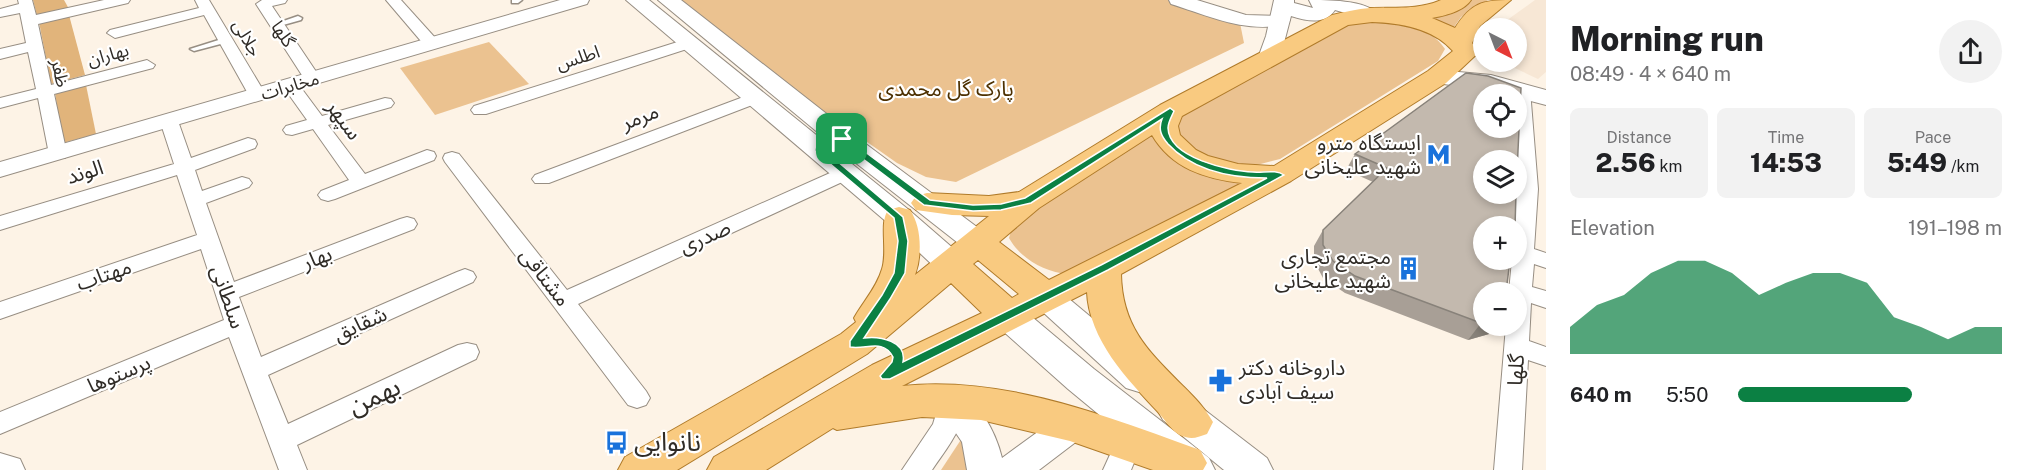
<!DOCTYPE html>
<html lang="en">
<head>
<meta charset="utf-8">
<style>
  :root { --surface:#fff; --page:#f2f2f2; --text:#202124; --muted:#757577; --accent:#0b8043 }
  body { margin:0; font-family:"Public Sans","Noto Sans Arabic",sans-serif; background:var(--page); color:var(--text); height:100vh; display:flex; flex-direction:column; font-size:22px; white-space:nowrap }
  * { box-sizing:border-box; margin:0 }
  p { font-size:20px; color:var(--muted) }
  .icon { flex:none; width:33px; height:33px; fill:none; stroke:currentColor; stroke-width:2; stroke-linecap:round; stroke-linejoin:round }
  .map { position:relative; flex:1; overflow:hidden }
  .sheet { display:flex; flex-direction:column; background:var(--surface); width:480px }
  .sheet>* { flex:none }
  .needle { width:39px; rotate:138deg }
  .buttons { position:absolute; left:1473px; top:18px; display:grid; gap:12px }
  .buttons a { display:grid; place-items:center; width:54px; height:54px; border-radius:50%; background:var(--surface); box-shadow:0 3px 9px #0003; font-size:30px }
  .pin { position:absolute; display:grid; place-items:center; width:51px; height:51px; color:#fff; margin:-26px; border-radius:12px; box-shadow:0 3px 9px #0006 }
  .round { display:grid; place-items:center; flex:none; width:63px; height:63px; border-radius:32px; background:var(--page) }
  .overview { display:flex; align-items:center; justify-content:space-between; height:102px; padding:0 24px }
  h1 { font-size:33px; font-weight:800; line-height:45px }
  .stats { display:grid; grid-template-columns:repeat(3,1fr); gap:9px; height:102px; padding:6px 24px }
  .stats div { display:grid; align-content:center; border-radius:9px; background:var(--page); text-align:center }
  .stats b { font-size:26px; font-weight:800 }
  .stats small { font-size:16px; font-weight:400 }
  .stats p { font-size:16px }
  .chart { height:168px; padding:12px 24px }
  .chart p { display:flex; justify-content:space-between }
  .chart svg { width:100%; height:108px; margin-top:6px; fill:var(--accent); opacity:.7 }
  ul { padding:0 24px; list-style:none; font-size:20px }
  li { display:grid; grid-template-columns:96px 72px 1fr; align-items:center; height:45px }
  li i { height:15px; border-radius:8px; background:var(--accent) }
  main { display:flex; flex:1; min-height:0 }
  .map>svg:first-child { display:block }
  .built { fill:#f7e7d5 }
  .green { fill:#ebc290 }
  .forest { fill:#e1b47b }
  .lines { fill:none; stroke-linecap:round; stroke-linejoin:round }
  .service-casing { stroke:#978e83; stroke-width:3 }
  .minor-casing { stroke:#978e83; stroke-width:2 }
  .tertiary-casing { stroke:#978e83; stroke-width:2 }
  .secondary-casing { stroke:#978e83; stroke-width:2 }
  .primary-casing { stroke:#b07b2a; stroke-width:2 }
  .service { fill:#fff; fill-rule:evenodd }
  .minor { fill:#fff; fill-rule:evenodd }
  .tertiary { fill:#fff; fill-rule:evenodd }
  .secondary { fill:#fff; fill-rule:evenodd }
  .primary { fill:#f9ca80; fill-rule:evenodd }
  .wall { fill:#a89f96 }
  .shaded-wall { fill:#88827a }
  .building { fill:#c3b9ae; stroke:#88827a; stroke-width:1.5; fill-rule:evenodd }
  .route { fill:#0b8043; stroke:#fff; stroke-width:1.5; fill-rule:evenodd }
  .labels { text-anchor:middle; stroke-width:4.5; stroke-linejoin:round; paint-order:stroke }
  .far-street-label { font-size:18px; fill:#302c27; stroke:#fff }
  .park-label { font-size:21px; fill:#4d3000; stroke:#fff }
  .street-label { font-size:21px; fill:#302c27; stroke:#fff }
  .poi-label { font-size:21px; fill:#302c27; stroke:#fff; text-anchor:end }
  .near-street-label { font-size:26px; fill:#302c27; stroke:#fff }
  .near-poi-label { font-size:26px; fill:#302c27; stroke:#fff; text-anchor:start }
</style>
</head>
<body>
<main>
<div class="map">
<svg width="1546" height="470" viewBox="0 0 1546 470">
  <rect width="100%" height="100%" fill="#fdf3e6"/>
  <polygon class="built" points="1535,0 1546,0 1546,72 1538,79 1502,62 1516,62 1516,28 1496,28"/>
  <g class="green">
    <polygon points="680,0 1170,0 1240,23 1244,43 956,182 926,177 897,163 786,85"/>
    <polygon points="1470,0 1488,0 1461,17 1454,27 1455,33 1426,16"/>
    <path d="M 1377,20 C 1402,24 1430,26 1445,49 L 1438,61 L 1280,159 L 1253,166 L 1213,161 L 1188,147 L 1177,130 L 1180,116 L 1197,106 L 1349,25 Z"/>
    <polygon points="489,42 529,84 435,115 400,68"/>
    <path d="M 1157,128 L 1161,138 L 1254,180 L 1068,274 C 1044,272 1021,259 1009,238 L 1012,228 L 1020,218 Z"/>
    <polygon points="966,432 975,470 941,470"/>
  </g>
  <g class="forest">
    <polygon points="33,0 64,0 69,9 37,16"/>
    <polygon points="69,15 85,75 51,84 39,22"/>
    <polygon points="86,85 96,134 63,143 55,93"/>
  </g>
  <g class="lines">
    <defs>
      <g id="service">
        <polygon points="512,0 522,0 518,3 512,3"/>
        <polygon points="298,16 302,18 301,20 276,27 272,25"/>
        <polygon points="225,38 229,40 228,42 194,51 190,49"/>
      </g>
      <g id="minor">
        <polygon points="18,0 32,0 36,15 104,0 130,0 128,3 38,24 51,85 147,60 155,65 153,68 54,94 67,154 65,158 51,158 49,154 38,98 0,108 0,98 36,89 28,52 0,59 0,49 26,43 20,13 0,17 0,9 19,4"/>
        <polygon points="195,0 209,0 266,95 263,99 251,99 204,15 115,38 107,33 110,30 199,8"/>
        <polygon points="287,0 285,3 272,6 321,79 319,83 307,83 256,4 262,0"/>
        <polygon points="386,0 401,0 438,41 440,44 438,47 426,47"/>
        <polygon points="687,39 693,41 695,44 693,47 486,114 474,114 471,110 474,106"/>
        <polygon points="290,80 296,81 322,116 385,98 391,99 394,103 391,107 328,125 365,174 427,150 434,152 436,156 434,160 335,199 328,201 321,199 318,195 321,191 349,180 313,129 292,135 286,134 283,130 286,126 307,120 282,85"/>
        <path d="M 1522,85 L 1530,90 L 1538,189 L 1534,249 L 1546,253 L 1546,268 L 1534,264 L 1532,287 L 1546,291 L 1546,308 L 1531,303 L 1529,341 L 1546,347 L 1546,366 L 1528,360 L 1522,470 L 1494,470 L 1506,326 L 1516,326 L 1516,292 L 1509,292 L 1512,260 L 1516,260 C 1516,205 1516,149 1516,94 L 1514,94 L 1514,90 Z"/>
        <polygon points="754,93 760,94 763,98 760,102 549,183 535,183 532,179 535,175"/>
        <polygon points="169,116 175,117 178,121 191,158 248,138 255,140 257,144 255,148 195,170 202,191 242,177 249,179 252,183 249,187 206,203 234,282 400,219 407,217 414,219 417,224 414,229 239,297 261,357 457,272 465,269 473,272 476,277 473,282 268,375 288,424 458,345 467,343 476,345 479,352 476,359 297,445 307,470 279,470 229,337 0,434 0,412 224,320 201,249 0,319 0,302 197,235 177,175 0,230 0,216 174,164 160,121 163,117"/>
        <polygon points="452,152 459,154 567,290 839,169 853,169 856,173 853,177 578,304 646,391 650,398 646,405 637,408 628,405 445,162 443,158 445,154"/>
        <path d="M 951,391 L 960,394 C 973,419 945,450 932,470 L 902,470 L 933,424 L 942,394 Z"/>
        <polygon points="1129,432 1139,435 1142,443 1131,470 1103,470 1119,435"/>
      </g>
      <g id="tertiary">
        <polygon points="560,0 589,0 587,4 0,177 0,162"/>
        <path d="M 1169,0 L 1197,0 L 1246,15 L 1287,16 L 1290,20 L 1287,24 C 1247,34 1209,16 1171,4 Z"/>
        <path d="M 951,388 C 977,396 996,432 1002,458 L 1061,415 L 1073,411 L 1085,415 L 1090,425 L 1085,435 L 1039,470 L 967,470 L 962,442 L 934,401 L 939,392 Z"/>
        <polygon points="0,453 20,459 25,470 0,470"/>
      </g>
      <g id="secondary">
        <polygon points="626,0 649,0 909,210 962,256 967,264 962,272 951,275 940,272 889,224"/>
        <polygon points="658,0 681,0 851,133 989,236 993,243 989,250 978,253 967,250 833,145"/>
        <path d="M 1274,0 L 1294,0 L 1294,3 L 1313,8 L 1309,0 C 1326,0 1366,0 1376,13 L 1373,17 L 1366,19 L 1335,10 C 1325,25 1307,21 1291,16 L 1280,58 L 1277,63 L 1269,65 L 1261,63 L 1258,58 L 1266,36 Z"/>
        <polygon points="1437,70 1491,75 1546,90 1546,105 1516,97 1516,94 1429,82 1425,77 1429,72"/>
        <polygon points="1045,284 1056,288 1152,368 1157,378 1152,388 1139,392 1126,388 1034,304 1029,296 1034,288"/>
        <polygon points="1007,303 1019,306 1094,369 1209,458 1215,470 1166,470 1068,389 995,324 990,315 995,306"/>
        <polygon points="1176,394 1189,398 1267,458 1273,470 1224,470 1163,420 1157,409 1163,398"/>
      </g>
      <path id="primary" d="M 1441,0 L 1471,0 C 1464,11 1444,16 1432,18 L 1455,28 C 1471,3 1482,0 1511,0 L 1480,26 L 1472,43 L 1479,52 L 1446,83 L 1291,181 L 1121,274 C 1122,327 1148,351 1184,387 C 1195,398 1205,408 1213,422 L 1207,434 C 1196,438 1191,440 1180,435 C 1172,431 1164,419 1158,412 C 1127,379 1089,340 1087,292 L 902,386 C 1003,375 1106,416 1200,450 L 1207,463 L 1203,470 L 1153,470 L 1070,441 L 981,420 L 922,417 L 837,430 L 833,428 L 766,470 L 707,470 L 714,457 L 872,365 L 982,313 L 951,283 L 867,354 L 677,470 L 618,470 L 625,457 L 841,334 L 856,322 L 854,318 C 863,302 877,287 882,269 C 888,251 879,223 888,210 L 899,207 L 910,210 C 922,227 922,256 915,275 L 989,216 L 952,215 L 916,210 L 911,203 L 916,196 L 927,193 L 989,196 L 1019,192 L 1160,105 L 1332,15 C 1345,12 1357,9 1370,8 C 1394,7 1419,10 1441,0 ZM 1372,22 C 1400,23 1433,28 1453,51 L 1428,71 L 1274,166 L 1238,164 L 1208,156 L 1196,150 L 1180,135 L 1178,126 L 1182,116 L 1348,25 ZM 1152,135 C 1171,168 1205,179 1242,183 L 1049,280 L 999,242 L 1039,208 ZM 978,260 L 1019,294 L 1012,298 L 973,264 Z"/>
    </defs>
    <use href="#service" class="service-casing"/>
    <use href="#minor" class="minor-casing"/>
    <use href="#tertiary" class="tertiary-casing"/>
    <use href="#secondary" class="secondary-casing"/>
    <use href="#primary" class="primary-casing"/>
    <use href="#service" class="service"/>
    <use href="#minor" class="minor"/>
    <use href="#tertiary" class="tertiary"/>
    <use href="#secondary" class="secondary"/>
    <use href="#primary" class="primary"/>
  </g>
  <polygon class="wall" points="1466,73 1484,326 1496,326 1489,334 1468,340 1345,293 1323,278 1314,261 1314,246 1323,230 1373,182 1346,170 1355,154"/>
  <polygon class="shaded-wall" points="1481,323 1484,323 1484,326 1496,326 1489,334 1468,340"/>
  <path class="building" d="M 1466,73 L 1488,76 L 1521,88 L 1516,192 L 1516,160 L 1484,160 L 1484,194 L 1516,194 L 1515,226 L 1484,226 L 1484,260 L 1510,260 L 1506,292 L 1484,292 L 1484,323 L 1481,323 L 1355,276 L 1333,261 L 1323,245 L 1323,230 L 1387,168 L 1355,154 ZM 1484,94 L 1516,94 L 1516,128 L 1484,128 Z"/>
  <path class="route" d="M 1170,108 L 1174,111 C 1172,116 1168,122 1168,128 C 1169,158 1229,171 1253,172 C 1263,173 1276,169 1284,175 L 1108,270 L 890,379 L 882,379 L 880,376 L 892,362 L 893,357 C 883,338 866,350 850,347 L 850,341 L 882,295 L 894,273 L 898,241 L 894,218 L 815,151 L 815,148 L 835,143 L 839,137 L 845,137 L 930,200 L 973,205 L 1001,204 L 1025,198 ZM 1162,119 C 1158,129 1161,136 1168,144 C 1193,171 1232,178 1267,178 L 1101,265 L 903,362 C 907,341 880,336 864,338 L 890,299 L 905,273 L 908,241 L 903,217 L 824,150 L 842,146 L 843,144 L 924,205 L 973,211 L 1001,210 L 1031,203 Z"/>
  <defs>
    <symbol id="metro-bare" viewBox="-9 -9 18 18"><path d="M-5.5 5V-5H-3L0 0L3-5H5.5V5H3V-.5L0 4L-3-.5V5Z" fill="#1972db" stroke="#fff" stroke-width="2.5" paint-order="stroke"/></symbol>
    <symbol id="building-bare" viewBox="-9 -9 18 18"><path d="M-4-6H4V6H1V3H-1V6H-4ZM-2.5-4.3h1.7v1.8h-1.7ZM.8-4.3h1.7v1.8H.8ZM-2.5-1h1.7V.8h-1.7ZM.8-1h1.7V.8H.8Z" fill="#1972db" stroke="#fff" stroke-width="2.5" paint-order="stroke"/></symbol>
    <symbol id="pharmacy-bare" viewBox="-9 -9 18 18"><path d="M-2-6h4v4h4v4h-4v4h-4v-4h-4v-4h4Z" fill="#1972db" stroke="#fff" stroke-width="2.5" paint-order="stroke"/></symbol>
    <symbol id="bus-bare" viewBox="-9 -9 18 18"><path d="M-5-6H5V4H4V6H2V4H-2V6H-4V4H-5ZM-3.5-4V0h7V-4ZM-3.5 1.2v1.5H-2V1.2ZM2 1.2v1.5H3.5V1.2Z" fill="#1972db" stroke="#fff" stroke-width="2.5" paint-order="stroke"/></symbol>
  </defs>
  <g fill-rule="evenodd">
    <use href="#metro-bare" x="1422" y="138" width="33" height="33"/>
    <use href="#building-bare" x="1392" y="252" width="33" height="33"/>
    <use href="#pharmacy-bare" x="1204" y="364" width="33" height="33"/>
    <use href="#bus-bare" x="600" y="426" width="33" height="33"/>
  </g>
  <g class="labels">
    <g class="far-street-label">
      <text transform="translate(283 34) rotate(56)" y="6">گلها</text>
      <text transform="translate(247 38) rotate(60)" y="6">جلالی</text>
      <text transform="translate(108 55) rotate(-15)" y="6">بهاران</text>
      <text transform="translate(578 58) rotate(-18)" y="6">اطلس</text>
      <text transform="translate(60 73) rotate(78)" y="6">ظفر</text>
      <text transform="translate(290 86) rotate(-16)" y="6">مخابرات</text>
    </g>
    <g class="park-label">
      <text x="946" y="96">پارک گل محمدی</text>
    </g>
    <g class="street-label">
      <text transform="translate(640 117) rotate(-21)" y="7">مرمر</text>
      <text transform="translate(344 120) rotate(54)" y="7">سپهر</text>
      <text transform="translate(85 172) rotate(-17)" y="7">الوند</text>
      <text transform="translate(705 237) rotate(-24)" y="7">صدری</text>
      <text transform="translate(317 258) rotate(-21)" y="7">بهار</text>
      <text transform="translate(104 275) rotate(-19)" y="7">مهتاب</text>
      <text transform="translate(545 277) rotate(52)" y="7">مشتاقی</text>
      <text transform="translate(228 297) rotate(71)" y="7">سلطانی</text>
      <text transform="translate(360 324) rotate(-24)" y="7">شقایق</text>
      <text transform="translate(1516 370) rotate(-86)" y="7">گلها</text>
      <text transform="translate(119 374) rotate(-23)" y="7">پرستوها</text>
    </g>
    <g class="poi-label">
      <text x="1421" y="150">ایستگاه مترو<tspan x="1421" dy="24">شهید علیخانی</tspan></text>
      <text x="1391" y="264">مجتمع تجاری<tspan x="1391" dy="24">شهید علیخانی</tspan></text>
      <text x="1239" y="375" text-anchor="start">داروخانه دکتر<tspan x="1239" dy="24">سیف آبادی</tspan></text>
    </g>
    <g class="near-street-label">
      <text transform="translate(374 396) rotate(-25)" y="9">بهمن</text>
    </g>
    <g class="near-poi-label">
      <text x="634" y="451">نانوایی</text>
    </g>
  </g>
</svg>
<div class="buttons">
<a><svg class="needle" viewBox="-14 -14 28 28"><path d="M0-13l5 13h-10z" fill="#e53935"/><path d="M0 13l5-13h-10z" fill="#757577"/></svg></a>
<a><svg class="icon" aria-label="locate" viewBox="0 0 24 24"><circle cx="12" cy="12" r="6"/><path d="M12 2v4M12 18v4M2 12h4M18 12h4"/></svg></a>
<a><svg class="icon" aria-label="layers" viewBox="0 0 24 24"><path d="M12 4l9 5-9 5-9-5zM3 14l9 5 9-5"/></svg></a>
<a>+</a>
<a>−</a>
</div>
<div class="pin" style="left:842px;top:139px;background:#1e9e55"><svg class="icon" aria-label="arrive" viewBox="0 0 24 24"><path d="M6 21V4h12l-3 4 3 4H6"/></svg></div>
</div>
<section class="sheet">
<div class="overview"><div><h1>Morning run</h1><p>08:49 · 4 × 640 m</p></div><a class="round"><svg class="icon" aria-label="share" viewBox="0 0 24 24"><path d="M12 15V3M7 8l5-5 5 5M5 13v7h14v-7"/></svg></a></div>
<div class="stats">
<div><p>Distance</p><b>2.56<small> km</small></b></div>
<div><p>Time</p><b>14:53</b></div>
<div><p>Pace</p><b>5:49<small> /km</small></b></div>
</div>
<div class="chart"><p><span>Elevation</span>191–198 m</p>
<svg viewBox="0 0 160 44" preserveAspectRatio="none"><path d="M0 44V33L10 24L20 20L30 11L40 6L50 6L60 11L70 20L80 15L90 11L100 11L110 15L120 29L130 33L140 38L150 33L160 33V44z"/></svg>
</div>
<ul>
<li><b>640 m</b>5:50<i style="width:66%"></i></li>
</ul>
</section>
</main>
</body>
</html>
